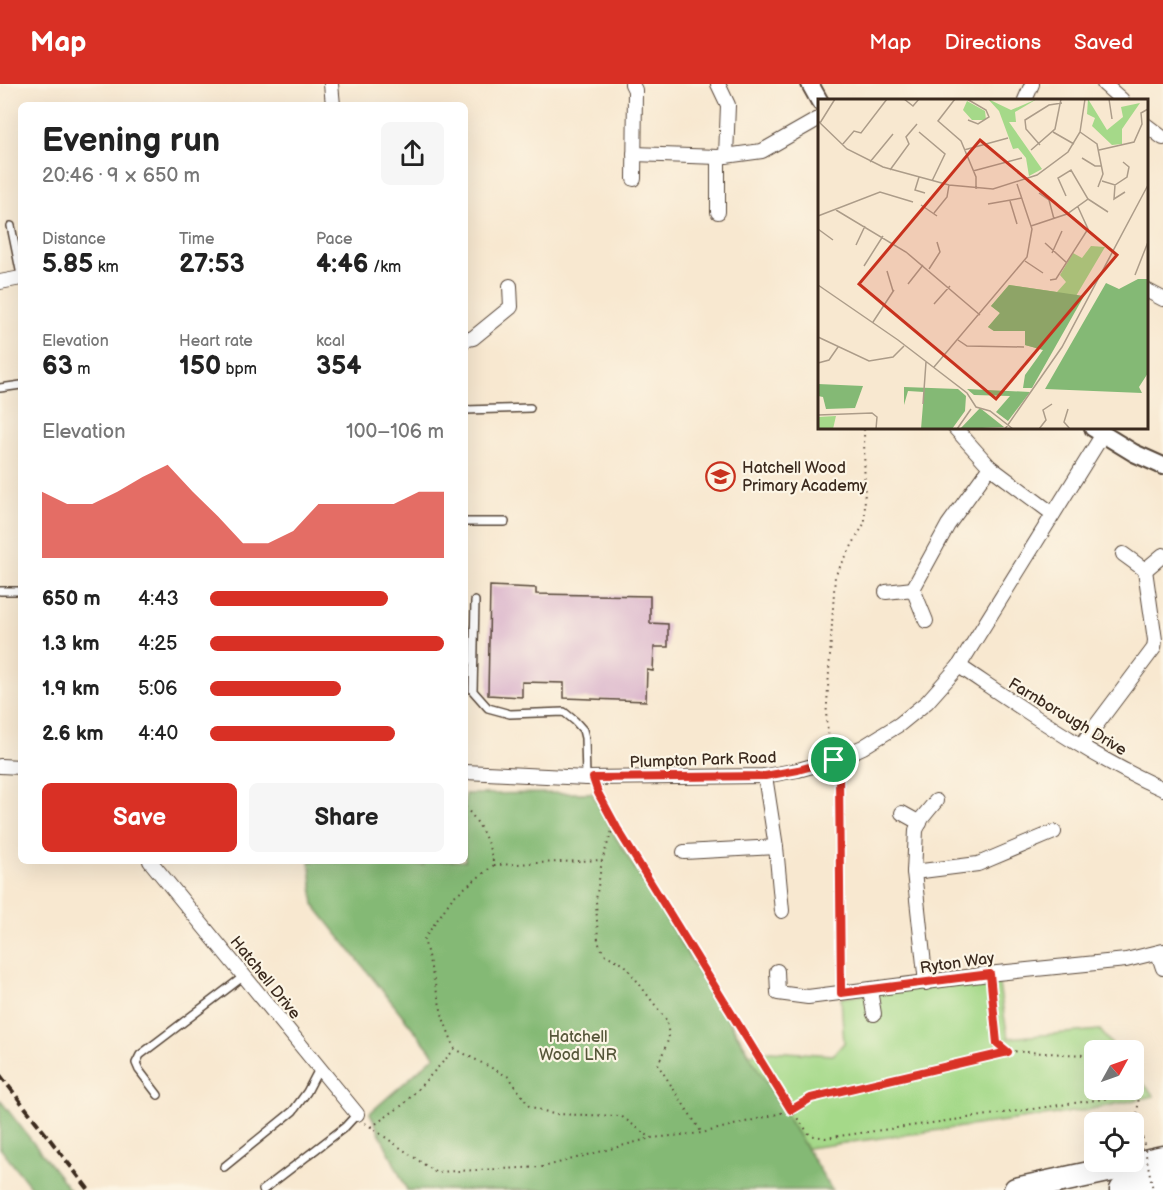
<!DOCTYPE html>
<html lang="en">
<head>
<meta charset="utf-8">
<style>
  :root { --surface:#fff; --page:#f6f6f6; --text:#222; --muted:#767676; --accent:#d93025 }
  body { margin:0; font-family:"Balsamiq Sans",sans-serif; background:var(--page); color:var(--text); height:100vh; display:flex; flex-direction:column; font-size:22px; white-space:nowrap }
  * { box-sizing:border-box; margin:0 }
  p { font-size:20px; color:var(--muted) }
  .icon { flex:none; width:33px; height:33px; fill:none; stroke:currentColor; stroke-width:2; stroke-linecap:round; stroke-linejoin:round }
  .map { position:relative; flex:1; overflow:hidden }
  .details { position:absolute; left:18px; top:18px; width:450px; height:762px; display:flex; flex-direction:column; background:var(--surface); border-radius:9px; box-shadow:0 6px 24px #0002 }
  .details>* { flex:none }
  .needle { width:39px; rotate:50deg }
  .tools { position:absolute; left:1084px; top:956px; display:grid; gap:12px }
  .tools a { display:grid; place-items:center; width:60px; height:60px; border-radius:9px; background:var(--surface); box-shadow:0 6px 24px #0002; font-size:30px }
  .pin { position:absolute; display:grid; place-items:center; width:51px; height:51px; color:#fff; margin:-26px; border:3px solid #fff; border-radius:50%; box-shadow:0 2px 6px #0007 }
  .round { display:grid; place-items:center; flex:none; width:63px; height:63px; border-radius:9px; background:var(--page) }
  .head { display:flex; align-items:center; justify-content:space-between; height:102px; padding:0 24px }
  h1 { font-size:33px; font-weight:600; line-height:45px }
  .metrics { display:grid; grid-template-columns:repeat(3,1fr); gap:9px; height:102px; padding:6px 24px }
  .metrics div { display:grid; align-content:center }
  .metrics b { font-size:26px; font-weight:600 }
  .metrics small { font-size:16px; font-weight:400 }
  .metrics p { font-size:16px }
  .chart { height:168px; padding:12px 24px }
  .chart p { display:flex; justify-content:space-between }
  .chart svg { width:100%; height:108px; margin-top:6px; fill:var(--accent); opacity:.7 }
  .primary-button { display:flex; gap:12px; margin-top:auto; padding:12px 24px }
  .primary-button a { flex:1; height:69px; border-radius:9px; background:var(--accent); color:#fff; font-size:24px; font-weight:600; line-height:69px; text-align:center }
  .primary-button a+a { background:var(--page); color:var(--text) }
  ul { padding:0 24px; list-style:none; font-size:20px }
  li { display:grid; grid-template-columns:96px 72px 1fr; align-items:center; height:45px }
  li i { height:15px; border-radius:8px; background:var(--accent) }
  header { display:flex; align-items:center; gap:36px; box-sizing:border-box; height:84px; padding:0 30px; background:var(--accent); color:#fff }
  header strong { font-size:28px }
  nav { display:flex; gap:33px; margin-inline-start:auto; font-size:21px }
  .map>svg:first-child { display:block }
  .green { fill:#a5d989; stroke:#708254; stroke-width:1.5 }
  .forest { fill:#84b975; stroke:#60724a; stroke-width:1.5 }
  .building { fill:#d7adc9 }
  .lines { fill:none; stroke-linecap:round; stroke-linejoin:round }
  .service-casing { stroke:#574639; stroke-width:10 }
  .minor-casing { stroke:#574639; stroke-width:16 }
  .tertiary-casing { stroke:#574639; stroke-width:20 }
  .motorway-casing { stroke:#574639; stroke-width:27 }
  .path { stroke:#574639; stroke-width:2; stroke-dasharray:1.5 4.5; stroke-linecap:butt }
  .service { stroke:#fff; stroke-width:7 }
  .minor { stroke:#fff; stroke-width:14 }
  .tertiary { stroke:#fff; stroke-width:16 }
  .motorway { stroke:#fff; stroke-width:24 }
  .rail { stroke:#3b2a1e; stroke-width:4; stroke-dasharray:9 4.5; stroke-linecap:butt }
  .path-bridge { stroke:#574639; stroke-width:2; stroke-dasharray:1.5 4.5; stroke-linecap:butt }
  .route-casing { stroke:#fff; stroke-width:12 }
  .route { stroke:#d93025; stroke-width:8 }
  .labels { text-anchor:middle; stroke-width:4.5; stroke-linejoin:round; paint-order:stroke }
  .poi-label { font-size:16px; fill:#3b2a1e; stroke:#fcf5e5; text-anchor:start }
  .street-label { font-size:16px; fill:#3b2a1e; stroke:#fcf5e5 }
  .park-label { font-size:16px; fill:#565639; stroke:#fcf5e5 }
  .inset-road { fill:none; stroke:#ac9c89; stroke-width:1.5 }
  .view { fill:#c8321e; fill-opacity:0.15; stroke:#c8321e; stroke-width:3 }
  .inset-edge { fill:none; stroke:#3b2a1e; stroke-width:3 }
</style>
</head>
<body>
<header>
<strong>Map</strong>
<nav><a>Map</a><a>Directions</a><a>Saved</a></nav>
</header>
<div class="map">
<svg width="1163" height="1106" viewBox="0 0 1163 1106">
  <rect width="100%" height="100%" fill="#fcf5e5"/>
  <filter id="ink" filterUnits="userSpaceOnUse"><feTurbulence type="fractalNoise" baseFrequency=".0167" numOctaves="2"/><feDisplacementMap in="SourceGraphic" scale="12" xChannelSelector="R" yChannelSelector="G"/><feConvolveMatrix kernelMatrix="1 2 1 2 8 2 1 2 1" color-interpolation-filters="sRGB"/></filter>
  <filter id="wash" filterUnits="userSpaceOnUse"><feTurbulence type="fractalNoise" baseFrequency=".008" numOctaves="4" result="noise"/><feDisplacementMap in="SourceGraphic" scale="24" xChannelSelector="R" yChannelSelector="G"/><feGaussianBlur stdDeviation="1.35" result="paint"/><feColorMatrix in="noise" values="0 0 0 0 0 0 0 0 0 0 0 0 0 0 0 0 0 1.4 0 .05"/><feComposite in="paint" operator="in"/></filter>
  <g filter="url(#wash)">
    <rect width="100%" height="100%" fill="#f8e8d0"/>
    <polygon class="green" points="592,709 612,747 750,970 770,967 833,971 844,959 841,914 997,889 1008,954 1100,946 1116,966 1095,966 1095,1005 1134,1005 1134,988 1154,1012 1087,1026 808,1064 578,1106 407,1106 370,1029 435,972 314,821 310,777 424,781 424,777 465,777 465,710"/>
    <g class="forest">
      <polygon points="592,709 612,747 832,1106 407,1106 370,1029 435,972 314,821 310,777 424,781 424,777 465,777 465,710"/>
      <polygon points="0,1016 70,1106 33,1106 0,1064"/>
    </g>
    <g id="blocks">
      <polygon class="building" points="490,502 536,504 536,510 650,512 650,539 668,540 668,563 654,563 653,587 647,586 646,617 564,614 564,599 522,598 522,613 488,611"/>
    </g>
  </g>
  <g filter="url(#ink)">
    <use href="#blocks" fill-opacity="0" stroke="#574639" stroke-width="1.5"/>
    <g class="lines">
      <defs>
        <g id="service">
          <polyline points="11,142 21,191"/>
          <polyline points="0,304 21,301"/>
          <polyline points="465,326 530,324"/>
          <polyline points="465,438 505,438"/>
          <polyline points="0,507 21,507"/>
          <polyline points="475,517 473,607 488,624 510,630 564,628 575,637 583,646 585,654 586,694"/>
          <polyline points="158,1011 139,986 136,979 140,971 244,892"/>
          <polyline points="224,1083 293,1027 307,1008 319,985"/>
          <polyline points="263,1106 345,1043 357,1030"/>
        </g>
        <g id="minor">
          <polyline points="331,0 333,21"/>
          <polyline points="632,0 635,6 634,95"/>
          <polyline points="718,0 728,21 726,72"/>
          <polyline points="1104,0 1122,16"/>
          <polyline points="1025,16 1032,0"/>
          <polyline points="1146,41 1163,54"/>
          <polyline points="634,70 718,73 762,67 820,34"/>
          <polyline points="718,73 718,128"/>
          <polyline points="0,198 21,194"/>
          <polyline points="1146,206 1163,215"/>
          <polyline points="465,256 473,254 511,223 510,202"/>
          <polyline points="955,344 990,383 1053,430"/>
          <polyline points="1123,470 1145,486 1163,471"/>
          <polyline points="913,505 948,441 990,383"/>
          <polyline points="886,508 913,505 926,537"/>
          <path d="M 959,582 C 1022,624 1094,675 1163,705"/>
          <polyline points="1082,660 1154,564 1155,556 1145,486"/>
          <polyline points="0,682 21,683"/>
          <polyline points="465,688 586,694 765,692 798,686 834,676 863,663 900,640 927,618 959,582 1103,350"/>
          <polyline points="765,692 776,763 782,827"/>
          <polyline points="902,729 920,739"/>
          <polyline points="684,768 776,763"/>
          <polyline points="150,777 357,1030"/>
          <polyline points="914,788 978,780 1054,748"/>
          <polyline points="1158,869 1163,884"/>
          <polyline points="777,887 778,909 808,913 997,889 1126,876 1163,867"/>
          <polyline points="926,899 914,788 916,746 922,734 936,717"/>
          <polyline points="870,906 874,930"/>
        </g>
        <g id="tertiary">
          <polyline points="810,0 820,18"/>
          <polyline points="1093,344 1134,369 1163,382"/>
        </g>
        <g id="motorway">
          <polyline points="1016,1106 1163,1074"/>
          <polyline points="1122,1106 1163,1097"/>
        </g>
      </defs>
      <use href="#service" class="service-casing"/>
      <use href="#minor" class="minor-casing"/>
      <use href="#tertiary" class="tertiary-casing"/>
      <use href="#motorway" class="motorway-casing"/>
      <g class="path">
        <polyline points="831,662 826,636 835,492 865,438 864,344"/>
        <polyline points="838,688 841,895"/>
        <polyline points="597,707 617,744 791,1026 810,1051 825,1054 1139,1010"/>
        <path d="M 465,723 C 481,740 489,759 494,781 L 453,813 L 424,855 L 443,934 L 455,965 L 509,993 L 529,1022 L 553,1030 L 621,1032 L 651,1054 L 702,1049 L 785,1028 L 811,1014 L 1008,967"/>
        <polyline points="616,744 612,747 602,776 596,816 598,858 604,870 625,881 667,937 669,954 658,981 702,1049"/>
        <polyline points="494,781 602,776"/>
        <polyline points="991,902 997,959 1008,967 1084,971 1095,975"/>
        <polyline points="365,1039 435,1088 543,1083 651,1054"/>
        <polyline points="371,1043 404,1020 454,966"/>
      </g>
      <use href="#service" class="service"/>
      <use href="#minor" class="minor"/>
      <use href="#tertiary" class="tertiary"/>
      <use href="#motorway" class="motorway"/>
      <polyline class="rail" points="0,991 89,1106"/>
      <polyline class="path-bridge" points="1139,1010 1136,1045 1141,1046 1153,1106"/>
    </g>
  </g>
  <g class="lines" filter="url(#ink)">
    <defs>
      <polygon id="route" points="834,676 839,690 841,909 990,890 997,959 1008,968 811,1014 791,1026 617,744 598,709 593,694 765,692 798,686"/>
    </defs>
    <use href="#route" class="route-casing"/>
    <use href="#route" class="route"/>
  </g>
  <defs>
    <symbol id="school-ring" viewBox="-11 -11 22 22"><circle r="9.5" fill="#fcf5e5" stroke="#c8321e" stroke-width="1.5"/><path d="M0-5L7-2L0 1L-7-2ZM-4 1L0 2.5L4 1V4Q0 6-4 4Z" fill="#c8321e"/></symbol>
  </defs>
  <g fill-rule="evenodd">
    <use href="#school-ring" x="704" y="376" width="33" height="33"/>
  </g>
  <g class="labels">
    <g class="poi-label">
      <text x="742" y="389">Hatchell Wood<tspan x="742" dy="18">Primary Academy</tspan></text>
    </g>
    <g class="street-label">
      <text transform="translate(1068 632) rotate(31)" y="6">Farnborough Drive</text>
      <text transform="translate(703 675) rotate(-2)" y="6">Plumpton Park Road</text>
      <text transform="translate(957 878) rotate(-8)" y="6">Ryton Way</text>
      <text transform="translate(266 893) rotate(51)" y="6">Hatchell Drive</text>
    </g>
    <g class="park-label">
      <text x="578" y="958">Hatchell<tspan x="578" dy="18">Wood LNR</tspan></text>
    </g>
  </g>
  <g transform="translate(818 15)">
    <rect width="330" height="330" fill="#f8e8d0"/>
    <path d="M 170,0 L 193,11 L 219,0 L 197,13 L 198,23 L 191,23 L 224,70 L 211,77 L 208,59 L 200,49 L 195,50 L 181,12 ZM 270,0 L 289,31 L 305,18 L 303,8 L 322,4 L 304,30 L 304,45 L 294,46 L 274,27 L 277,19 L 269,15 ZM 149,2 L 167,12 L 168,21 L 154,21 L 145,11 ZM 273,147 L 287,148 L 226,251 L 207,246 L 207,232 L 176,232 L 170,228 L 182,214 L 173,207 L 191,186 L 239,193 L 248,183 L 242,176 L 255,154 L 264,159 ZM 18,317 L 15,330 L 0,330 L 0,318 Z" fill="#a5d989"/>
    <path d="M 320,180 L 330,180 L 330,274 L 321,288 L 324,294 L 227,290 L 288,184 L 301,190 ZM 191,186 L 266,197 L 214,289 L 205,289 L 207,276 L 225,251 L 207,246 L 207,232 L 176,232 L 170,228 L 182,214 L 173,207 ZM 0,285 L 45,287 L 37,309 L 8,310 L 5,298 L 0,297 ZM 86,288 L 140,290 L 148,297 L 147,312 L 134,330 L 103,330 L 106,293 L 90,292 L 86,306 ZM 149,290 L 212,293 L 190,322 L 178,313 L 192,297 L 156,296 ZM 162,309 L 186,328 L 142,330 Z" fill="#84b975"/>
    <path class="inset-road" d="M 86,0 L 95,7 L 101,0M 137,0 L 120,22 L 143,42 L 158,78 L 158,90M 149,0 L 168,11 L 171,18 L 160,25 L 150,21M 291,0 L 294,20M 0,22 L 29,50 L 65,68 L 131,86 L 175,90 L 219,76 L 250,53 L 262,33 L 267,0M 2,24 L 17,0M 101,33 L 127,55 L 114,82M 235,33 L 256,45M 262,33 L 279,45 L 285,75 L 280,88M 24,46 L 36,32 L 43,34 L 69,0M 222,46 L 208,30 L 207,21 L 231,6 L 244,4M 146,51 L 190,39M 213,51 L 237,30 L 243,0M 281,51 L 316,43 L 324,25 L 323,14 L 330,10M 264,59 L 277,67 L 284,67M 52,63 L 75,35M 72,71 L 91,45 L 88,38 L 99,25M 155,72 L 204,59M 101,78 L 97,91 L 107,94M 284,82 L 297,86 L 309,78 L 311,68 L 305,63M 297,86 L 296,100 L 307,93M 221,94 L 231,101 L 236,120M 270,100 L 290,113M 192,102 L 199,125M 170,105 L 204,99M 103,106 L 119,117M 18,111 L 88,153 L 162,216M 116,114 L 129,98 L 131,86M 0,117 L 62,93 L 95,103M 213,127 L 249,115 L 270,100 L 253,71 L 240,79 L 248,97M 0,130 L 15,141M 227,144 L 249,164M 38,146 L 47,127M 234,154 L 244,132M 207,162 L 225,174M 46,167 L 65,137M 111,170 L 122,153 L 119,143M 69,172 L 75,192M 317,176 L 330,143M 232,181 L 238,180 L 270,130 L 260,108M 90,185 L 105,166M 0,186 L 80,241 L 149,294 L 158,308 L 172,312 L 195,330M 116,205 L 132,187M 55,223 L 76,191M 0,238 L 51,262 L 75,258 L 86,247M 140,241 L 149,247 L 206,248M 0,264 L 11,261 L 20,248M 116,268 L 209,158 L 214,130 L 199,85M 105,305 L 108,263M 250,310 L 246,323 L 252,330M 0,316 L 54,314 L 59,318 L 58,330M 139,330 L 153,310M 187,330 L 244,248 L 330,86M 221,330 L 228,321 L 225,311 L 234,305"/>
    <path class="view" d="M 162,41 L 299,156 L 178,300 L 41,185 Z"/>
    <rect width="330" height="330" class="inset-edge"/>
  </g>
</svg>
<div class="tools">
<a><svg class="needle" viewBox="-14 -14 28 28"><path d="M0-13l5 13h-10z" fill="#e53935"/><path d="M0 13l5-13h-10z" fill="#767676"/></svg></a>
<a><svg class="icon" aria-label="locate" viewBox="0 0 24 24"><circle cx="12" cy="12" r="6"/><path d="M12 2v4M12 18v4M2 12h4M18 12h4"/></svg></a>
</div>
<div class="pin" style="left:834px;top:676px;background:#1e9e55"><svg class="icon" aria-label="arrive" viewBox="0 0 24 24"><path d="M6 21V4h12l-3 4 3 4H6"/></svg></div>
<section class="details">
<div class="head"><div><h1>Evening run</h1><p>20:46 · 9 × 650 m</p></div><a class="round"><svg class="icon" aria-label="share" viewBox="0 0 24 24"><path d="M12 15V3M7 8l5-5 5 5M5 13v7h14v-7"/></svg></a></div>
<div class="metrics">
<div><p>Distance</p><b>5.85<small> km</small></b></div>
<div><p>Time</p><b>27:53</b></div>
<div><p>Pace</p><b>4:46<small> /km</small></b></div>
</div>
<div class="metrics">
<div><p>Elevation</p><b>63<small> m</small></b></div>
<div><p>Heart rate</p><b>150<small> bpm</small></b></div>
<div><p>kcal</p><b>354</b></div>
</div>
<div class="chart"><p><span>Elevation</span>100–106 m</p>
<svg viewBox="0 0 160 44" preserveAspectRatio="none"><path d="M0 44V17L10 22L20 22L30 17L40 11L50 6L60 17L70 27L80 38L90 38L100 33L110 22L120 22L130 22L140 22L150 17L160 17V44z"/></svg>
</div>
<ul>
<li><b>650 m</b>4:43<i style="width:76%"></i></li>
<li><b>1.3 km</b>4:25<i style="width:100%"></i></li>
<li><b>1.9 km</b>5:06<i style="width:56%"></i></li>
<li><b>2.6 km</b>4:40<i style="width:79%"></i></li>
</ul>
<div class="primary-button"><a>Save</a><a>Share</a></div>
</section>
</div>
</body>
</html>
